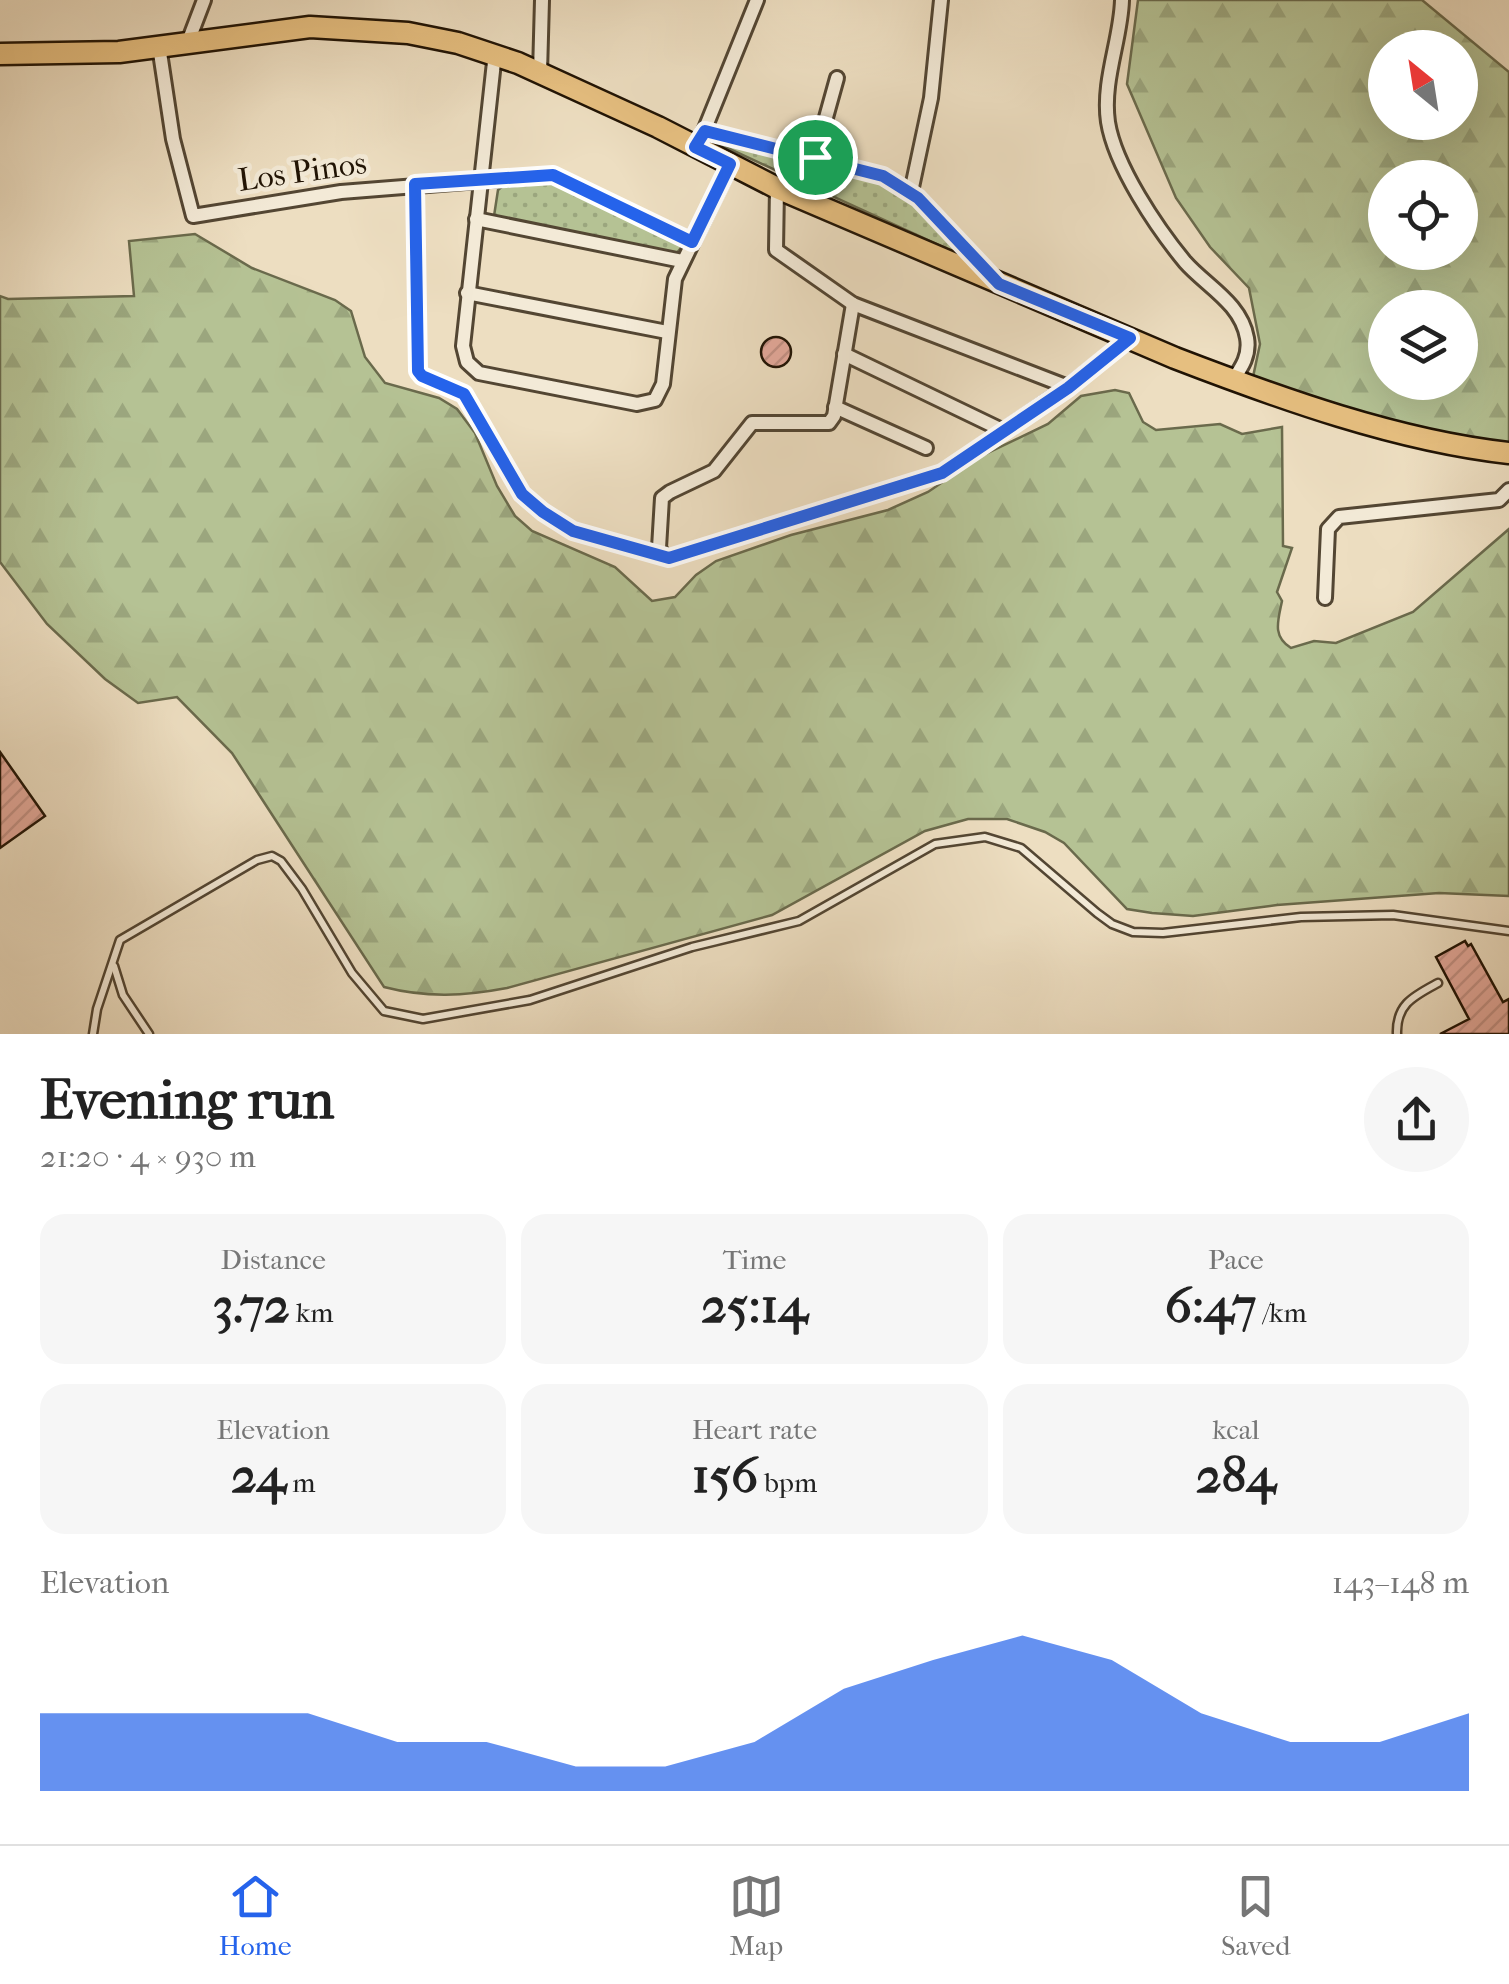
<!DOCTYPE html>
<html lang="en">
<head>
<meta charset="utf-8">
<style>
  :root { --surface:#fff; --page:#f6f6f6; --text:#222; --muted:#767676; --line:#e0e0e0; --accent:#2563eb }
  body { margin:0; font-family:"IM FELL French Canon",serif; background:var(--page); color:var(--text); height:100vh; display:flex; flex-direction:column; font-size:38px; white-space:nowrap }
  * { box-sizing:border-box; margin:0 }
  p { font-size:32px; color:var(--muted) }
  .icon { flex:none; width:55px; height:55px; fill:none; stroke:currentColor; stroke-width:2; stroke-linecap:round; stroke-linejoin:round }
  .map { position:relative; height:1034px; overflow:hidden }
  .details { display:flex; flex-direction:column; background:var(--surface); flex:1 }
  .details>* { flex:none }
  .needle { width:65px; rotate:330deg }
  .controls { position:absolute; left:1368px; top:30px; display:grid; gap:20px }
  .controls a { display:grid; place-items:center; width:110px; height:110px; border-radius:50%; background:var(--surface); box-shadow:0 10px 40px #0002; font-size:50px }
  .pin { position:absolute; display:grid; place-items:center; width:85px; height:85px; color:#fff; margin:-42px; border:5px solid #fff; border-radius:50%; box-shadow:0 2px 10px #0007 }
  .round { display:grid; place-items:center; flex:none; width:105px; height:105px; border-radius:52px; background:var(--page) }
  .head { display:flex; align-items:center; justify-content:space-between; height:170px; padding:0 40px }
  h1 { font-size:55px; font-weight:800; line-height:75px }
  .metrics { display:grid; grid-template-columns:repeat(3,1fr); gap:15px; height:170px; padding:10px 40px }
  .metrics div { display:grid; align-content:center; border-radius:25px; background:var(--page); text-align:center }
  .metrics b { font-size:50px; font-weight:800 }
  .metrics small { font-size:28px; font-weight:400 }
  .metrics p { font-size:28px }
  .chart { height:280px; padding:20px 40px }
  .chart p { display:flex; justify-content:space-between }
  .chart svg { width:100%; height:180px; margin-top:10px; fill:var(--accent); opacity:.7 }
  .menu { display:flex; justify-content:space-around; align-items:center; height:140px; border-top:2px solid var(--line); background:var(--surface); font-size:28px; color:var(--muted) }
  .menu a { display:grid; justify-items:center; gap:5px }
  .menu .current { color:var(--accent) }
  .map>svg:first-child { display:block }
  .forest { fill:url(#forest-firs); stroke:#6a6a4c; stroke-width:2.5; fill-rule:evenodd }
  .park { fill:url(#park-dots); stroke:#6a6a4c; stroke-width:2.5 }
  .building { fill:url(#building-hatch); stroke:#201304; stroke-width:2.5 }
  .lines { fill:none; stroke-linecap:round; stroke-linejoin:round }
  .lane-casing { stroke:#534633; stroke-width:11 }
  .street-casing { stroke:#534633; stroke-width:18 }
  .primary-casing { stroke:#201304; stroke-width:25 }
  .lane { stroke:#f3ead7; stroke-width:6 }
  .street { stroke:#f3ead7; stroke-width:12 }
  .primary { stroke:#e6bf80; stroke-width:20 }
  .route-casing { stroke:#fff; stroke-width:20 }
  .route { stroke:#2563eb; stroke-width:12 }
  .labels { text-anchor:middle; stroke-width:9; stroke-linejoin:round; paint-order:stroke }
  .street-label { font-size:32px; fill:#201304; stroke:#f3ead7 }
</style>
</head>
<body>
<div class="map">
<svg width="1509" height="1034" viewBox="0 0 1509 1034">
  <defs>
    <pattern id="forest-firs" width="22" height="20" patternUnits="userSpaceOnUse" patternTransform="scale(2.5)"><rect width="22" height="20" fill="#b5c294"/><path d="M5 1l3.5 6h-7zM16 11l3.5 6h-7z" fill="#9ba67e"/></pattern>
    <pattern id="park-dots" width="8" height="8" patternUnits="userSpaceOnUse" patternTransform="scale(2.5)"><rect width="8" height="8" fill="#b5c294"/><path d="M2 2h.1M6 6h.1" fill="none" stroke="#9ba67e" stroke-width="1.8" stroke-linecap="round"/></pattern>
    <pattern id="building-hatch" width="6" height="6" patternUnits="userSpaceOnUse" patternTransform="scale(2.5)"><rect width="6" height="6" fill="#e4a99b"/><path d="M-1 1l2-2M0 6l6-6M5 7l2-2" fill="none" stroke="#c39184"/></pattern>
  </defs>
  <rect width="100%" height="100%" fill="#eddec1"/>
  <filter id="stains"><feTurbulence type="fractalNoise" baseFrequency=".002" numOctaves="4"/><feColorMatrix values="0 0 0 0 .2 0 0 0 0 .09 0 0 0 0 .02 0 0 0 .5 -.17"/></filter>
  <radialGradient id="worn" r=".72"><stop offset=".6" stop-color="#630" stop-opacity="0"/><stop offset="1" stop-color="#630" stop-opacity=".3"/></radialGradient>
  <g class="forest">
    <path d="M 1138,0 L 1422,0 L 1509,72 L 1509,447 L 1396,425 L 1253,377 L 1260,344 L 1249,288 L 1210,247 L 1176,198 L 1127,84 ZM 1385,48 L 1460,48 L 1460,122 L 1385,122 ZM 1385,178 L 1460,178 L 1460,252 L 1385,252 ZM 1385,308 L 1460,308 L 1460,382 L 1385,382 Z"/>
    <path d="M 195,234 L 252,268 L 335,300 L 351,311 L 365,357 L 385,383 L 439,398 L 457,409 L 475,433 L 497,486 L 515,516 L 532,531 L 615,567 L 652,601 L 675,597 L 696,575 L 716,561 L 791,535 L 888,510 L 928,492 L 981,456 L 1048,424 L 1081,396 L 1115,390 L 1129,393 L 1143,422 L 1156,430 L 1220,424 L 1242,434 L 1282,427 L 1283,546 L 1292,548 L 1277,592 L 1282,601 C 1278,621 1272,636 1291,648 L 1314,641 L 1336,643 L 1413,612 L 1509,529 L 1509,896 L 1439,893 L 1277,905 L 1193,916 L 1152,913 L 1127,909 L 1064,843 L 1045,832 L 1007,819 L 968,819 L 925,831 L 772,915 L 507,988 C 465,996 426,998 384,987 L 232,753 L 177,697 L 138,703 L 105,679 L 47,624 L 0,562 L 0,296 L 8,299 L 134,296 L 129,241 Z"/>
  </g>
  <g class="park">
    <path d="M 725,144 C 772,154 874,166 909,196 C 930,214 948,238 967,258 L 721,145 Z"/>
    <polygon points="558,179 684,244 676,254 494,216 498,190 505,184"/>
  </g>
  <g class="building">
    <circle cx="776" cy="352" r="15"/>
    <polygon points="0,752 45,816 0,848"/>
    <polygon points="1465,941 1468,946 1471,944 1503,1002 1509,999 1509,1034 1440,1034 1469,1019 1436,957"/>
  </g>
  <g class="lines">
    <defs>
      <g id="lane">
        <polyline points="418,368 422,376 463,395 522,494 543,512 573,531 662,555"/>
        <polyline points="114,966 123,995 149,1034"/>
        <polyline points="93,1034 97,1009 120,940 257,860 272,856 281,861 302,889 352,973 384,1011 423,1019 530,1000 692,947 799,921 935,844 985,837 1021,848 1097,913 1112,924 1133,932 1163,933 1301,917 1393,915 1509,931"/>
        <path d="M 1397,1034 C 1396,1004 1414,996 1438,983"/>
      </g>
      <g id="street">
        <path d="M 1122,0 C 1121,39 1102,81 1108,122 C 1115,166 1157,228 1185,262 C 1206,286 1241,303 1247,338 C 1250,355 1242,367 1233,380"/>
        <polyline points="188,42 204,0"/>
        <polyline points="159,46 173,139 193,216 341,192 553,175 692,242"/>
        <polyline points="495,53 463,346 467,362 479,373 637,404 655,400 663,384 675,279 730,165"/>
        <polyline points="540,73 542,0"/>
        <polyline points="705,131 883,176 918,198 991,276"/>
        <polyline points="702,136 757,0"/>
        <polyline points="815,157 837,78"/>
        <polyline points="415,184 418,368"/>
        <polyline points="777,188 776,250 853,304 1068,387"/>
        <polyline points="911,192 931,98 941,0"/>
        <polyline points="476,219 682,261"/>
        <polyline points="467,293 667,332"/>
        <polyline points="853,304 834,416 829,423 752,423 714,471 670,492 662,498 659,548 663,555 669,558 942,473 1068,387 1130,338"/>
        <polyline points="844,354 1004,431"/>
        <polyline points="835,407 926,448"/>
        <polyline points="1325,598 1328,529 1339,517 1499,500 1509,490"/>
      </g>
      <path id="primary" d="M 0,54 L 119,52 L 310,27 L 408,33 L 458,43 L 518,63 L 658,127 L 777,188 L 1175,358 C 1279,398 1398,441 1509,453"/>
    </defs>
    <use href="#lane" class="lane-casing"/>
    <use href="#street" class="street-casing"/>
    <use href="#primary" class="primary-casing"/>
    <use href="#lane" class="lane"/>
    <use href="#street" class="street"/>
    <use href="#primary" class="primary"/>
  </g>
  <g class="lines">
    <defs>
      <polygon id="route" points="705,131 883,176 918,198 999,284 1130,338 1068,388 942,473 669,558 573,531 543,512 522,494 464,394 422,376 418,371 415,184 553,175 692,242 730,164 695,147"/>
    </defs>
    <use href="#route" class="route-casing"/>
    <use href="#route" class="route"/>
  </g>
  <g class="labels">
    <g class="street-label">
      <text transform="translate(302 171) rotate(-8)" y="11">Los Pinos</text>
    </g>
  </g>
  <rect width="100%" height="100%" filter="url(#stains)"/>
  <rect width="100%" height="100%" fill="url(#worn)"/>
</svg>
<div class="controls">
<a><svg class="needle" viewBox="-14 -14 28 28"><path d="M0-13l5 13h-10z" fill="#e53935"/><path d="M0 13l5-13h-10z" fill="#767676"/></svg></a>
<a><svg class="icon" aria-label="locate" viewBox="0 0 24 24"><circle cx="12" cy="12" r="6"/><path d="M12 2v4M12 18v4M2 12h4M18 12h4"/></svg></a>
<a><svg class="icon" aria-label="layers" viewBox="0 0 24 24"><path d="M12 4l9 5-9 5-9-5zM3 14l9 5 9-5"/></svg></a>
</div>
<div class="pin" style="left:815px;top:157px;background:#1e9e55"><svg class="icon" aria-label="arrive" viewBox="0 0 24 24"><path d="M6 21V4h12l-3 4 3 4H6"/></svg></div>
</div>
<section class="details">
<div class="head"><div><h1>Evening run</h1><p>21:20 · 4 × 930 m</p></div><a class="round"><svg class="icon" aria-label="share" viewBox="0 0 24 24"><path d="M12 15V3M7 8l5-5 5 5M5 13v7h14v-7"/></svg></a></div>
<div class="metrics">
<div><p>Distance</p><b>3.72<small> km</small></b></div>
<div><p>Time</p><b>25:14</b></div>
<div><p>Pace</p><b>6:47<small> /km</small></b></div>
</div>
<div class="metrics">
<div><p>Elevation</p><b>24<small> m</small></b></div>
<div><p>Heart rate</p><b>156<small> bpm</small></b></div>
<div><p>kcal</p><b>284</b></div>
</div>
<div class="chart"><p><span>Elevation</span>143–148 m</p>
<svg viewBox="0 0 160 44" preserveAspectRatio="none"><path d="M0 44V25L10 25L20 25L30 25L40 32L50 32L60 38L70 38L80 32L90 19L100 12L110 6L120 12L130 25L140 32L150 32L160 25V44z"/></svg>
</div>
</section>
<nav class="menu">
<a class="current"><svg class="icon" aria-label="home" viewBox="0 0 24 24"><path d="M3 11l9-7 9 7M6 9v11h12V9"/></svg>Home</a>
<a><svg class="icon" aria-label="map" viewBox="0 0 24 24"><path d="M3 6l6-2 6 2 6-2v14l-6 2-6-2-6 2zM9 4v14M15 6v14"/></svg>Map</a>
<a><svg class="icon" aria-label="saved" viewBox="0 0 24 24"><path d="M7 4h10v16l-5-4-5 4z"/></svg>Saved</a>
</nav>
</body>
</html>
